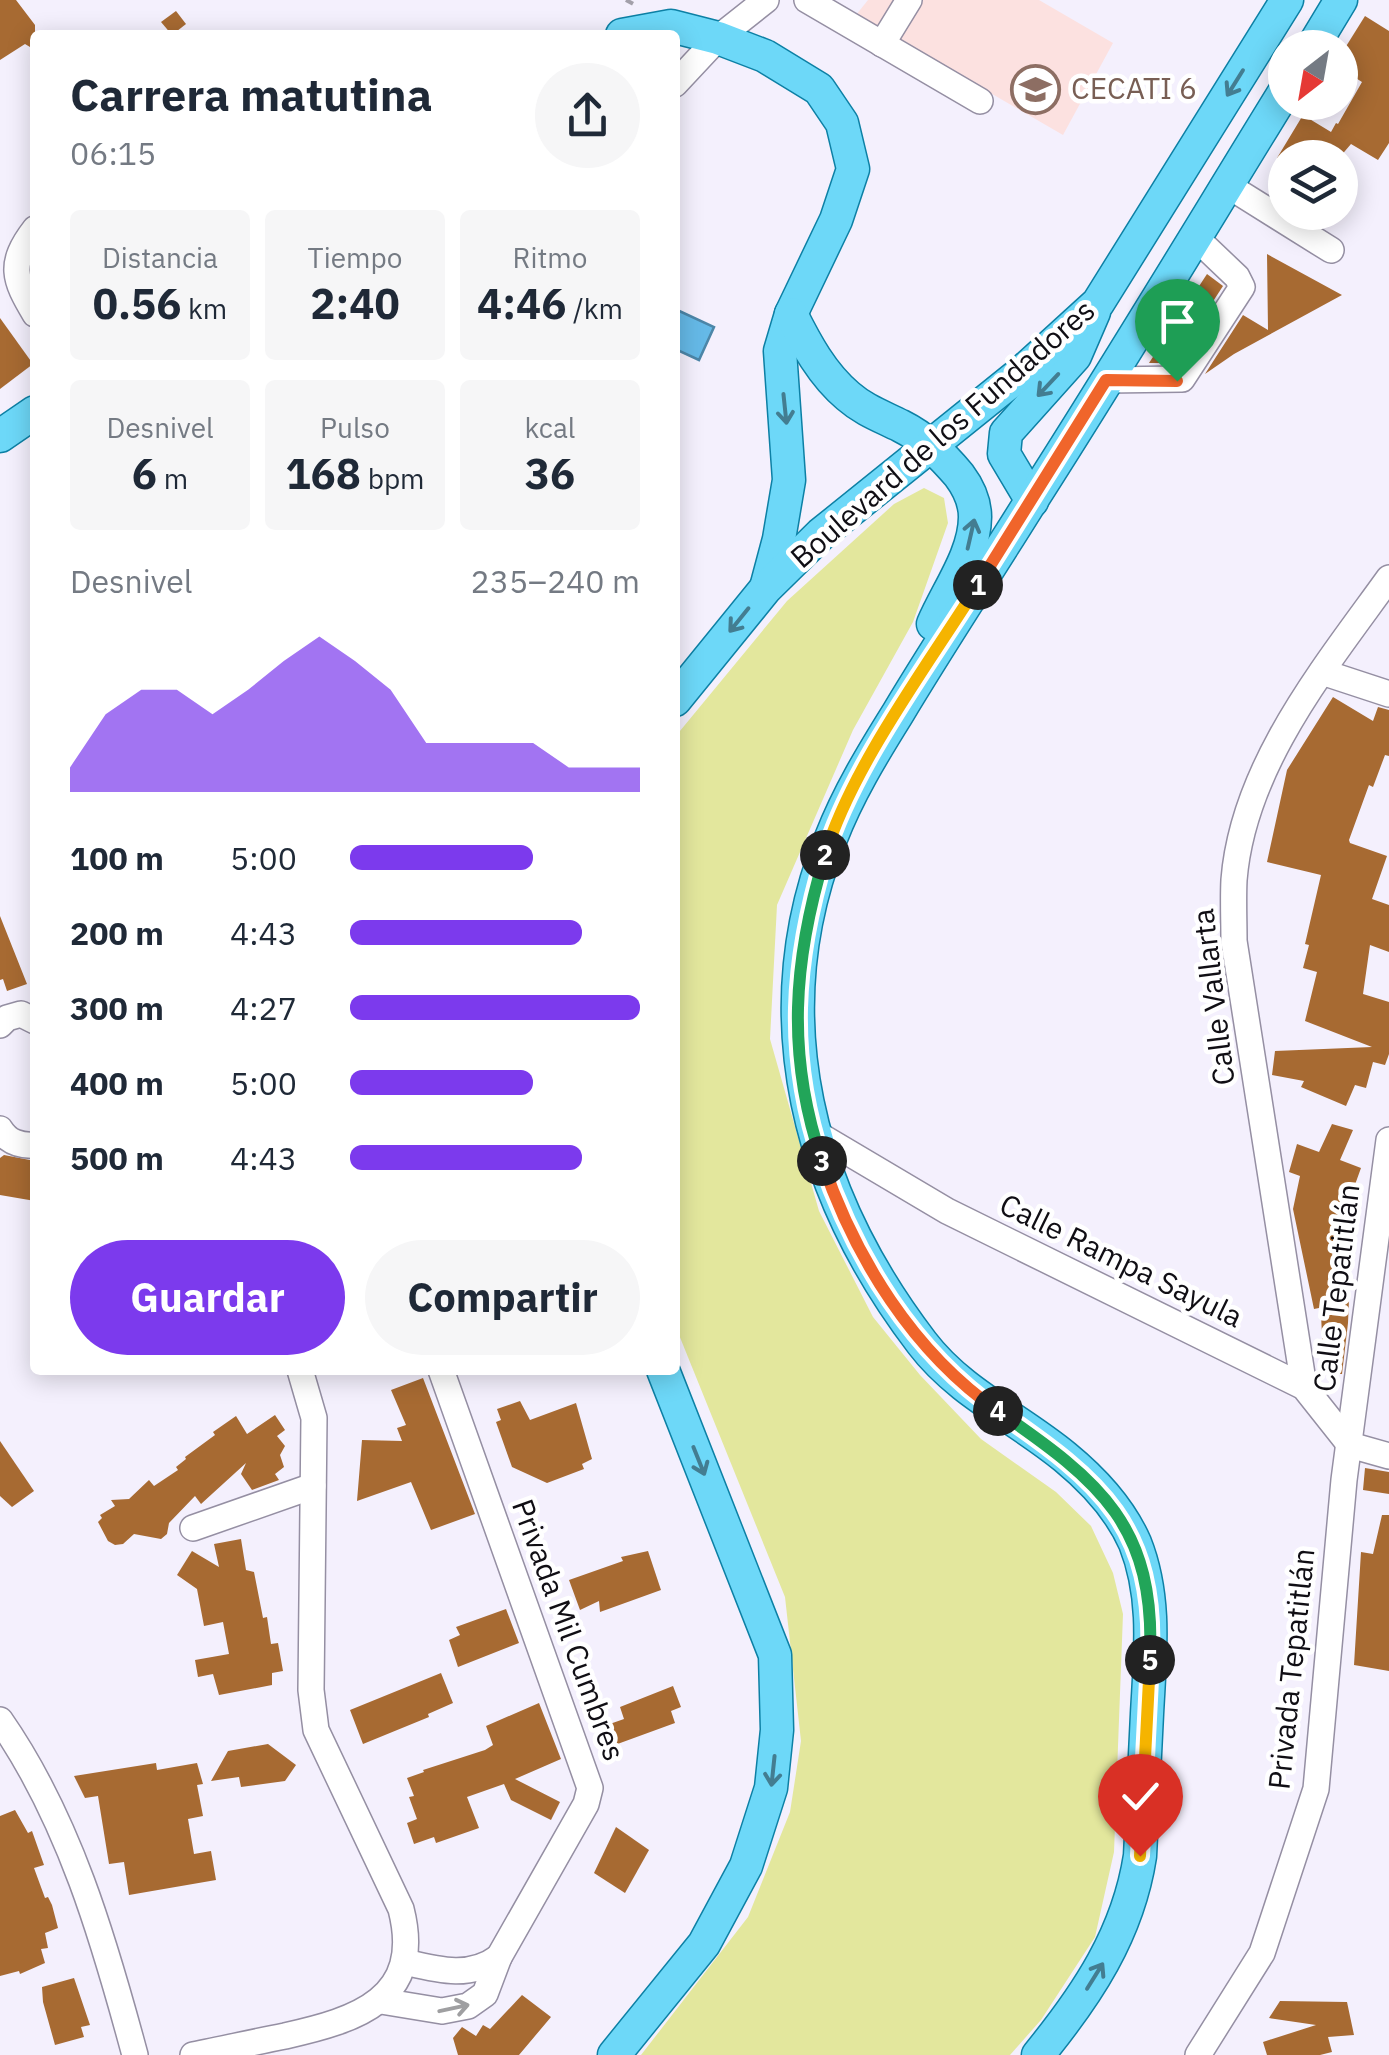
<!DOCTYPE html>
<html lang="es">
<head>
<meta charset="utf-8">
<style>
  :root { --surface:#fff; --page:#f6f6f7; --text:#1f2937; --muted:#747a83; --accent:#7c3aed }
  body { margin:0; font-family:"IBM Plex Sans",sans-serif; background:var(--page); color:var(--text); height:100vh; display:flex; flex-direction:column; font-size:38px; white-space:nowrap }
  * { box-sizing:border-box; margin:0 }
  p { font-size:32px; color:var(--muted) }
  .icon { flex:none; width:55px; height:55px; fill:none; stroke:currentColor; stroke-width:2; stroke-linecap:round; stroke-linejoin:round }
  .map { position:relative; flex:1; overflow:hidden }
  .panel { position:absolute; left:30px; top:30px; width:650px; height:1345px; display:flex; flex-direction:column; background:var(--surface); border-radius:10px; box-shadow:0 5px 25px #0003 }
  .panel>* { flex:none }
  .needle { width:65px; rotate:211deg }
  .fabs { position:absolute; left:1268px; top:30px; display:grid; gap:20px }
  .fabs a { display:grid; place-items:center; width:90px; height:90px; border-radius:50%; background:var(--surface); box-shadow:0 5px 25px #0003; font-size:50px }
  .pin { position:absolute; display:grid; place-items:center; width:85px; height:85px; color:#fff; margin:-102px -42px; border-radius:50% 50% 50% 0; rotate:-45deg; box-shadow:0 0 10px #0007 }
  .pin .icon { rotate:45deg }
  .km { position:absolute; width:50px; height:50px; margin:-25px; border-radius:50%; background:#222; color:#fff; font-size:28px; line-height:50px; text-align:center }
  .round { display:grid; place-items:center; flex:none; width:105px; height:105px; border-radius:52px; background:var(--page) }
  .overview { display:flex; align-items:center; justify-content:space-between; height:170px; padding:0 40px }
  h1 { font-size:45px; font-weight:700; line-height:75px }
  .figures { display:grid; grid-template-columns:repeat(3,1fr); gap:15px; height:170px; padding:10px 40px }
  .figures div { display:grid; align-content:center; border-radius:10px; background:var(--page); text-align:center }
  .figures b { font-size:42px; font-weight:700 }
  .figures small { font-size:28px; font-weight:400 }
  .figures p { font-size:28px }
  .chart { height:280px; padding:20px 40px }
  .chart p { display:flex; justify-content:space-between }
  .chart svg { width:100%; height:180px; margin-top:10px; fill:var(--accent); opacity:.7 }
  .primary-button { display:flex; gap:20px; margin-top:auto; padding:20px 40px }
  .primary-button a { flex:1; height:115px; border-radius:60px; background:var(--accent); color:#fff; font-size:40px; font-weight:700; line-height:115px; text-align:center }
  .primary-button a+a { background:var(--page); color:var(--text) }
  ul { padding:0 40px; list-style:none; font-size:32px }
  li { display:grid; grid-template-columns:160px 120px 1fr; align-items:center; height:75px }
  li i { height:25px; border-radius:12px; background:var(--accent) }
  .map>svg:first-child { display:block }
  .education { fill:#fce1e0 }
  .green { fill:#e3e79d }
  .water { fill:#65b9e7; stroke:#4c86a8; stroke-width:2.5 }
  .building { fill:#a76a32 }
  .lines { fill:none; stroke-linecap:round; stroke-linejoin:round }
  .minor-casing { stroke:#958fa3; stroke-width:28 }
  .major-casing { stroke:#0d80a5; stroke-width:35 }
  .path { stroke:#a3a0aa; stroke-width:4; stroke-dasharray:8 8; stroke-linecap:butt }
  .minor { stroke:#fff; stroke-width:25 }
  .major { stroke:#6dd8f8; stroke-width:32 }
  .oneway { stroke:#437d91 }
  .oneway2 { stroke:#9f9fa1 }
  .split-1-casing { stroke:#fff; stroke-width:20 }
  .split-2-casing { stroke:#fff; stroke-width:20 }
  .split-3-casing { stroke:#fff; stroke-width:20 }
  .split-4-casing { stroke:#fff; stroke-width:20 }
  .split-5-casing { stroke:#fff; stroke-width:20 }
  .split-6-casing { stroke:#fff; stroke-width:20 }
  .split-1 { stroke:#f0652b; stroke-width:12 }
  .split-2 { stroke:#f5b400; stroke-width:12 }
  .split-3 { stroke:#22a559; stroke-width:12 }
  .split-4 { stroke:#f0652b; stroke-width:12 }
  .split-5 { stroke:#22a559; stroke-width:12 }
  .split-6 { stroke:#f5b400; stroke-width:12 }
  .labels { text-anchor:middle; stroke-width:9; stroke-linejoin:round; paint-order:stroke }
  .education-label { font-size:30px; fill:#785e54; stroke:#fff; text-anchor:start }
  .street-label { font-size:30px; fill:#100e14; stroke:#fff }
</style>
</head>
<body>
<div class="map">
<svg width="1389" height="2055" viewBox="0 0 1389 2055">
  <rect width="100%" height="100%" fill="#f4f0fd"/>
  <polygon class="education" points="868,0 1039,0 1113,43 1063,135 856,15"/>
  <polygon class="green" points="924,488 944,498 948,523 913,622 853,730 777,905 770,1039 819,1211 873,1317 920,1375 981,1439 1056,1492 1091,1526 1113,1573 1123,1614 1114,1852 1095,1937 1041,2020 1010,2055 641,2055 748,1917 790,1812 801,1741 785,1597 675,1325 675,737 787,601 894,504"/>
  <polygon class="water" points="675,309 714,327 699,360 675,349"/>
  <g class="building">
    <polygon points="0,0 16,0 35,25 35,50 25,44 0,60"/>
    <polygon points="176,11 186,24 172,35 161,22"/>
    <polygon points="1365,16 1389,31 1389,143 1378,160 1351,144 1339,158 1277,158 1303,115 1331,132 1336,123 1338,124 1362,82 1340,68 1340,56"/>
    <polygon points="1267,254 1342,295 1234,354 1205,374 1243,315 1268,330"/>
    <polygon points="1207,274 1223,286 1173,363 1149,363"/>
    <polygon points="0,318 33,364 0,389"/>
    <polygon points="1333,697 1373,721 1378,707 1389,710 1389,756 1385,755 1373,787 1369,785 1349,840 1350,843 1387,856 1372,899 1389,905 1389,952 1370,945 1363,994 1389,1002 1389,1054 1385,1065 1373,1062 1366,1088 1355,1085 1346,1106 1301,1087 1304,1081 1272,1075 1275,1051 1372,1047 1305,1021 1317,972 1303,968 1309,945 1305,944 1321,875 1267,862 1287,770"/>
    <polygon points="0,916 27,984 7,991 3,979 0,980"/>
    <polygon points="1332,1124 1353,1130 1340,1160 1361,1168 1348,1204 1355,1206 1351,1224 1346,1223 1340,1275 1350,1275 1348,1323 1342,1374 1324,1374 1321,1315 1319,1308 1314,1309 1293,1209 1300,1176 1289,1172 1297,1144 1319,1152"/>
    <polygon points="4,1155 35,1161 35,1201 0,1195 0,1158"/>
    <polygon points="423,1378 475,1514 431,1530 411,1482 357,1501 362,1440 402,1441 397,1428 406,1425 391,1390"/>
    <polygon points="520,1401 530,1420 576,1403 592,1459 582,1464 584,1469 547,1483 512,1467 496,1422 501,1420 497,1409"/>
    <polygon points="275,1415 285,1430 277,1436 285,1446 280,1455 284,1467 275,1474 279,1480 252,1490 241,1474 246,1463 201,1504 195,1496 169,1523 167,1534 161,1539 134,1534 123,1544 115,1545 108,1541 98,1522 102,1518 100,1515 115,1506 111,1500 129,1499 149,1480 154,1486 178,1470 176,1467 186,1459 185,1457 215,1435 213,1432 236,1416 247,1434"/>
    <polygon points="0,1441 34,1491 12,1507 0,1496"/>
    <polygon points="1365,1468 1389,1472 1389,1494 1363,1490"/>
    <polygon points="1382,1515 1389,1515 1389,1671 1354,1665 1361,1552 1373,1554"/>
    <polygon points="241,1539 246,1570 254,1572 263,1618 267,1617 271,1644 278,1643 283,1671 272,1673 272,1685 219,1695 213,1674 198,1677 195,1660 229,1654 223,1622 204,1626 197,1589 177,1575 192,1551 219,1567 214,1544"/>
    <polygon points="648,1551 661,1590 600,1612 599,1601 580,1610 569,1580 623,1561 621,1557"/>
    <polygon points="506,1609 519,1643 458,1667 449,1640 460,1635 456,1627"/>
    <polygon points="441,1673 453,1703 428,1714 429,1717 363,1744 350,1710"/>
    <polygon points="673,1686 681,1707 671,1711 675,1723 612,1746 604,1726 624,1719 620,1707"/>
    <polygon points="539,1703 561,1759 515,1779 560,1802 551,1820 511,1800 504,1784 467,1797 479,1828 436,1843 434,1837 414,1844 407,1823 417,1819 409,1797 414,1796 407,1778 424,1772 423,1770 485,1750 493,1745 486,1726"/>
    <polygon points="268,1744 296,1765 285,1781 241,1787 239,1777 211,1781 228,1751"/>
    <polygon points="156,1763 157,1770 197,1763 203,1784 197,1785 203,1816 188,1819 194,1854 211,1851 216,1880 129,1895 124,1862 109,1864 98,1796 85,1798 74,1776"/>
    <polygon points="15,1810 28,1833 32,1831 44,1865 34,1868 45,1898 48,1897 52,1905 58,1928 45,1933 48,1948 41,1949 45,1963 20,1974 19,1971 0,1976 0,1816"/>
    <polygon points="616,1827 649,1850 625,1893 594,1873"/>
    <polygon points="74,1978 90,2025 81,2027 84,2037 55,2045 43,2002 42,1987"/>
    <polygon points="522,1995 551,2017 519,2055 458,2055 453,2038 462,2027 476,2036 483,2025 490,2029"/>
    <polygon points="1280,2001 1347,2002 1354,2035 1328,2037 1332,2052 1320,2055 1267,2055 1263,2042 1316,2025 1269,2018"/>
  </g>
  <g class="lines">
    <defs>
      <g id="minor">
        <polyline points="807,0 980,101"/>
        <polyline points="882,44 909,0"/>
        <polyline points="675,84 718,38 766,0"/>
        <polyline points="1227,185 1331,250"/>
        <path d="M 35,229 C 8,264 14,279 35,314"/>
        <polyline points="1107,380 1182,379 1242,287 1237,277 1195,237"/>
        <polyline points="1322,672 1389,694"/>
        <polyline points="0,1025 7,1018 21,1014 35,1021"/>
        <path d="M 0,1129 C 8,1142 20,1146 35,1145"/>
        <polyline points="812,1131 947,1211 1304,1387 1350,1445 1389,1456"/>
        <path d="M 1304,1387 L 1234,941 C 1234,921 1233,900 1234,880 C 1243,766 1325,667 1389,578"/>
        <polyline points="193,1528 313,1486"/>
        <path d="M 0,1720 C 69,1819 104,1940 135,2055"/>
        <path d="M 405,1962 C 438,1970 470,1979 499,1957"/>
        <polyline points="381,2001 442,2011 468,2006 485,1994 499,1957 586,1804 590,1788 441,1370"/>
        <path d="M 193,2055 C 224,2049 254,2042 285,2036 C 357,2020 424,1999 401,1909 L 316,1730 L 311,1690 L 314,1418 L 300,1370"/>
        <polyline points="1198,2055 1262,1953 1316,1789 1344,1480 1389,1140"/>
      </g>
      <g id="major">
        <polyline points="622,35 671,26 718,38 765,56 819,89 842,123 853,169 836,220 791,314 780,351 789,480 779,539 767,584"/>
        <polyline points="1312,48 1341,0"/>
        <path d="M 791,314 C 806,344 822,374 848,396 C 864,410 881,416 901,426 C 925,438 942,455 959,475 C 968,487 975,502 975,517 C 975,554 947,591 933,624"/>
        <polyline points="0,436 35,412"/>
        <polyline points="1032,501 1004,454 1006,433 1075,356 1094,312"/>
        <polyline points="675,700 766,588 821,534 1021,373 1098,303 1287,0"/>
        <polyline points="614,2055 704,1944 746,1866 771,1788 777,1730 775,1655 663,1370"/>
        <path d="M 1038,2055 C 1087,1995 1128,1934 1140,1856 C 1142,1809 1145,1761 1147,1714 C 1150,1656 1157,1598 1135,1543 C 1120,1509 1093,1480 1065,1457 C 1018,1418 960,1393 922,1343 C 809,1195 760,1017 831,838 C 848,794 873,753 898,713 C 940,643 985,575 1028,506 C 1116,369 1200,229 1285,91"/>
      </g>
    </defs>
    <use href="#minor" class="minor-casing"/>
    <use href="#major" class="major-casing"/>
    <polyline class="path" points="626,0 637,6"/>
    <use href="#minor" class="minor"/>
    <use href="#major" class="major"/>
  </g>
  <defs><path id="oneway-shaft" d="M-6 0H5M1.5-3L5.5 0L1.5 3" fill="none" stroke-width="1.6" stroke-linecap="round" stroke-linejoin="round" transform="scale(2.5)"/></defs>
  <g class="oneway">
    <use href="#oneway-shaft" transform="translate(1235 83) rotate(122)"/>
    <use href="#oneway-shaft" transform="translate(1048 385) rotate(133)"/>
    <use href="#oneway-shaft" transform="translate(785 409) rotate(84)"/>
    <use href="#oneway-shaft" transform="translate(971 534) rotate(-77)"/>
    <use href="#oneway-shaft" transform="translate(739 620) rotate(129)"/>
    <use href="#oneway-shaft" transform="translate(699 1461) rotate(68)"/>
    <use href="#oneway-shaft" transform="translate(773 1771) rotate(96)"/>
    <use href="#oneway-shaft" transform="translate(1095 1976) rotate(-58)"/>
  </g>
  <use class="oneway2" href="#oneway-shaft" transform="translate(454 2008) rotate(-12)"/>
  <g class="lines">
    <defs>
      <polyline id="split-1" points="978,585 1106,380 1177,381"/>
      <path id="split-2" d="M 825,855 C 852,766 928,665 978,585"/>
      <path id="split-3" d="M 822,1161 C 786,1055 793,961 825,855"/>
      <path id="split-4" d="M 822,1161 C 855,1258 913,1352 998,1411"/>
      <path id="split-5" d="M 998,1411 C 1101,1482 1156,1526 1150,1660"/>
      <polyline id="split-6" points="1140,1856 1150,1660"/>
    </defs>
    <use href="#split-1" class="split-1-casing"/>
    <use href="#split-2" class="split-2-casing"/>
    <use href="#split-3" class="split-3-casing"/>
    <use href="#split-4" class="split-4-casing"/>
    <use href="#split-5" class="split-5-casing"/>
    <use href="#split-6" class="split-6-casing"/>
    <use href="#split-1" class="split-1"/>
    <use href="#split-2" class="split-2"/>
    <use href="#split-3" class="split-3"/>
    <use href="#split-4" class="split-4"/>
    <use href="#split-5" class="split-5"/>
    <use href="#split-6" class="split-6"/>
  </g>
  <defs>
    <symbol id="school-ring" viewBox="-11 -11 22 22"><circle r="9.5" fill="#fff" stroke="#8d6e63" stroke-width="1.5"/><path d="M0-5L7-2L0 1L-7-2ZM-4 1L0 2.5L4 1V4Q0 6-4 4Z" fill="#8d6e63"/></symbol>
  </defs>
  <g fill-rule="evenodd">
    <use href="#school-ring" x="1008" y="62" width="55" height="55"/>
  </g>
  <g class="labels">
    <g class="education-label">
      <text x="1071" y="99">CECATI 6</text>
    </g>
    <g class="street-label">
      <text transform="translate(943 434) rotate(-41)" y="10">Boulevard de los Fundadores</text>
      <text transform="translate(1214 997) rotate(-97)" y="10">Calle Vallarta</text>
      <text transform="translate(1121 1261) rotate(26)" y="10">Calle Rampa Sayula</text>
      <text transform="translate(1337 1288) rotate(-83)" y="10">Calle Tepatitlán</text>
      <text transform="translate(568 1630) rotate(70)" y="10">Privada Mil Cumbres</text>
      <text transform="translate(1292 1669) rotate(-84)" y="10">Privada Tepatitlán</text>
    </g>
  </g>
</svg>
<div class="fabs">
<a><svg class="needle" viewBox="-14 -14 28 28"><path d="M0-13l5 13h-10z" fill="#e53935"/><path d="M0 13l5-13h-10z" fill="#747a83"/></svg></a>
<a><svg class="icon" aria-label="layers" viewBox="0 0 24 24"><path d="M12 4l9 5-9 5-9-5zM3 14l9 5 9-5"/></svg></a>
</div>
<div class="pin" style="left:1177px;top:381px;background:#1e9e55"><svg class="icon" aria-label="arrive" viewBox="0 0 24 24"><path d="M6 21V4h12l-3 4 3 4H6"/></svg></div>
<div class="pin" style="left:1140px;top:1856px;background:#d93025"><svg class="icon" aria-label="check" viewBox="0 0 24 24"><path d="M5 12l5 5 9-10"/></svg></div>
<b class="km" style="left:978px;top:585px">1</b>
<b class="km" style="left:825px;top:855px">2</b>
<b class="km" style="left:822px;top:1161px">3</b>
<b class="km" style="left:998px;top:1411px">4</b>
<b class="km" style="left:1150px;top:1660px">5</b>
<section class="panel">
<div class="overview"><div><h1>Carrera matutina</h1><p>06:15</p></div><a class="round"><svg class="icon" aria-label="share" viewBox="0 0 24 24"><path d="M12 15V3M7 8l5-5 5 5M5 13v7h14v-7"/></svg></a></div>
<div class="figures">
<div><p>Distancia</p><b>0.56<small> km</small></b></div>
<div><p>Tiempo</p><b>2:40</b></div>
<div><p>Ritmo</p><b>4:46<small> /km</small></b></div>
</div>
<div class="figures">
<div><p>Desnivel</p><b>6<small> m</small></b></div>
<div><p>Pulso</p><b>168<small> bpm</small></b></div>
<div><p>kcal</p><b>36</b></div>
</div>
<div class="chart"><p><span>Desnivel</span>235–240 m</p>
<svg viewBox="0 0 160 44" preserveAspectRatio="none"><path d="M0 44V38L10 25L20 19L30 19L40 25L50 19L60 12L70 6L80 12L90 19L100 32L110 32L120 32L130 32L140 38L150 38L160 38V44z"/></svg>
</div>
<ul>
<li><b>100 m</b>5:00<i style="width:63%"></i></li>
<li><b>200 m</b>4:43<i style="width:80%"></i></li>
<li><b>300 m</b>4:27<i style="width:100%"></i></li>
<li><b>400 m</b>5:00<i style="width:63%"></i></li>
<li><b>500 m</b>4:43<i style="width:80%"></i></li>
</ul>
<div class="primary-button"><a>Guardar</a><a>Compartir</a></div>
</section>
</div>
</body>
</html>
